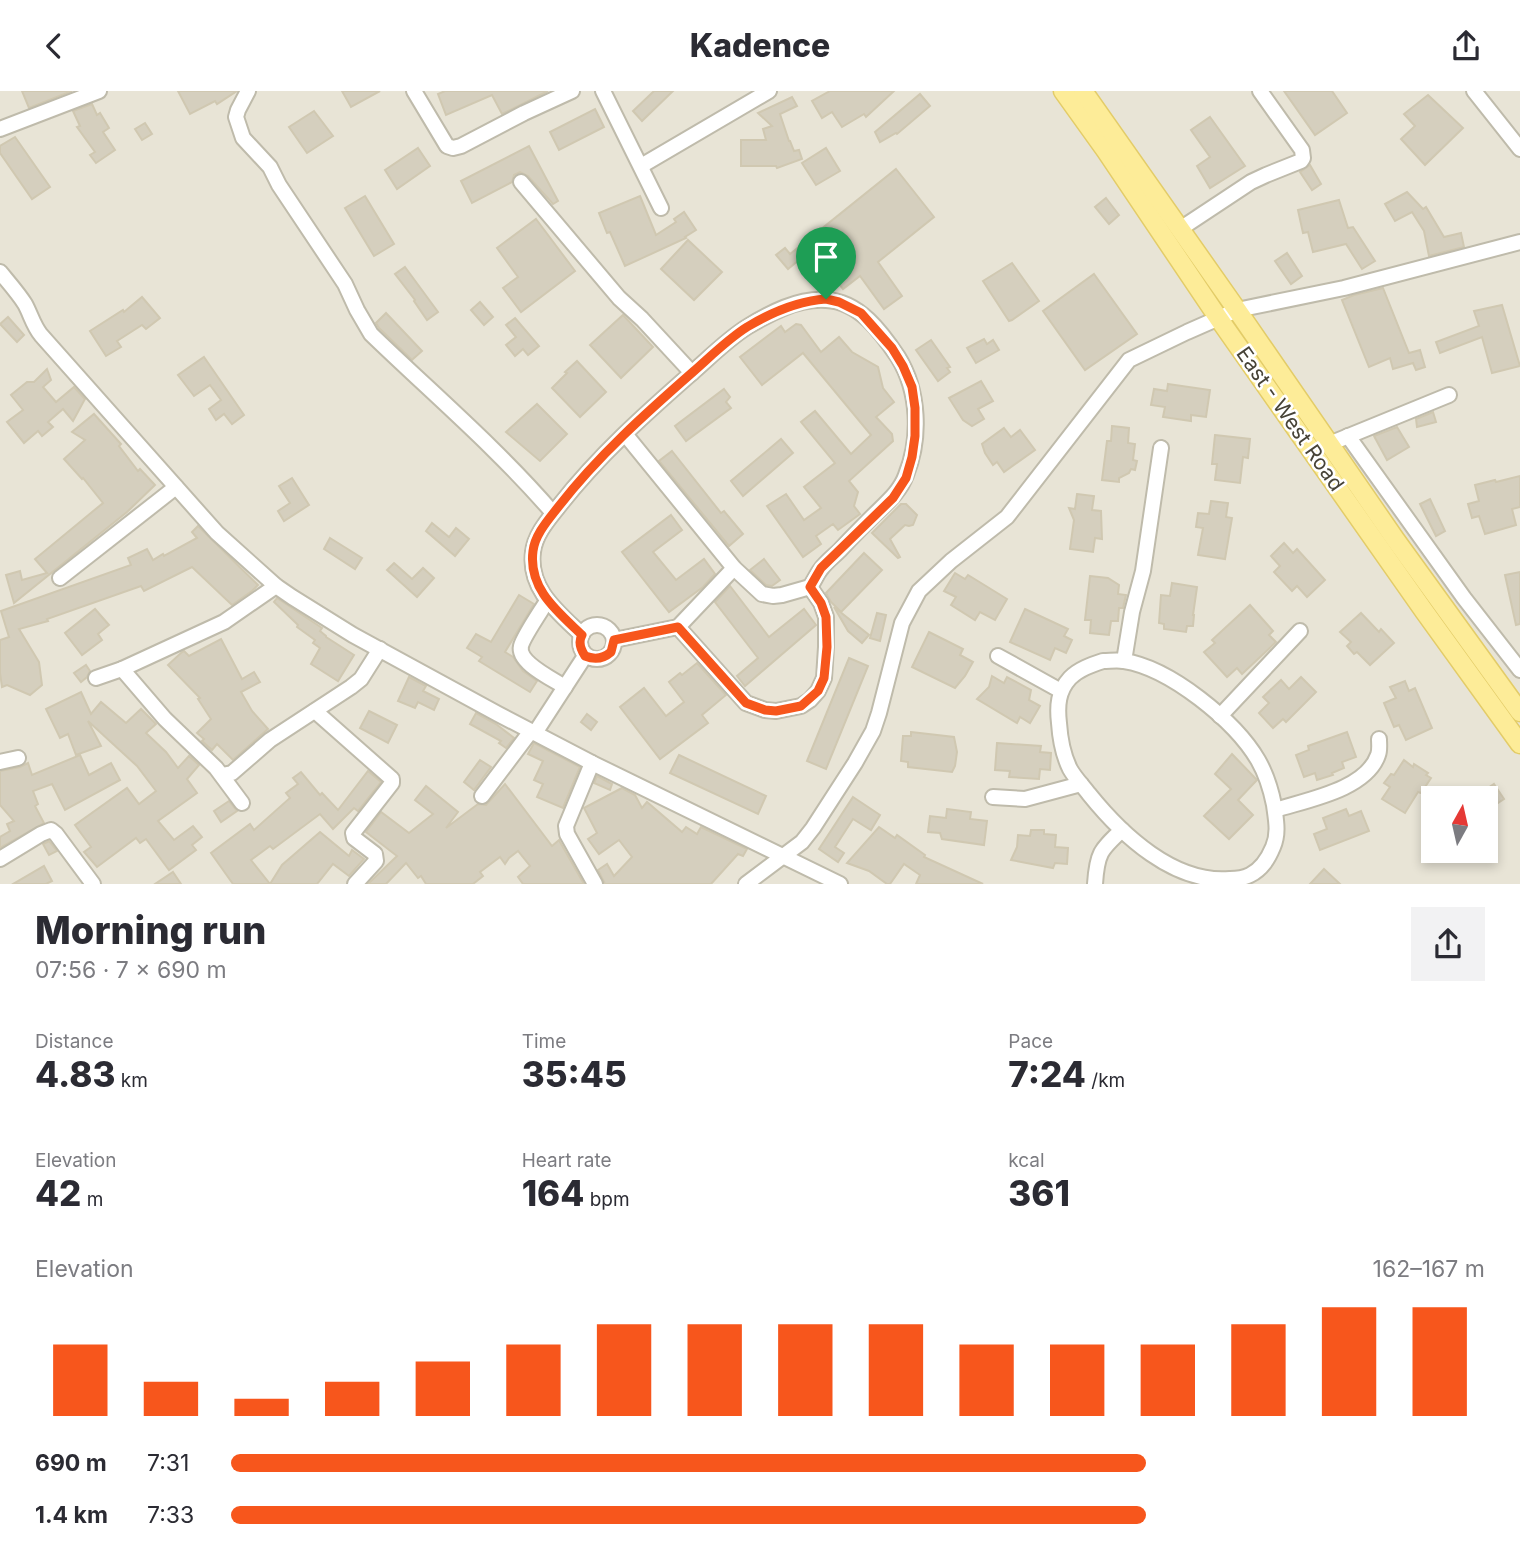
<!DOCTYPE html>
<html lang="en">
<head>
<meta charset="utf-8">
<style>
  :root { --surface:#fff; --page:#f2f2f3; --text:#2b2b33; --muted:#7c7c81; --accent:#f7561c }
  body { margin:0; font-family:Inter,sans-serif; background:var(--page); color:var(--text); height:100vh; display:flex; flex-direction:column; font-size:26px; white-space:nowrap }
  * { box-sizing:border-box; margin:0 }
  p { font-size:23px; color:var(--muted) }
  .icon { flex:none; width:38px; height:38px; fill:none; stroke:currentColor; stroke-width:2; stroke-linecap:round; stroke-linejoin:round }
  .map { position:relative; height:793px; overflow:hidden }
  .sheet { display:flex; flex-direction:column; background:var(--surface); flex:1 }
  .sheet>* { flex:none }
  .needle { width:46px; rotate:8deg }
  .fabs { position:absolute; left:1421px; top:695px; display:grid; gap:14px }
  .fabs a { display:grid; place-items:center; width:77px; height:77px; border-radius:0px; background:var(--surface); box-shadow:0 4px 10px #0003; font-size:35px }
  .pin { position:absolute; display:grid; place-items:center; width:60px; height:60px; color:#fff; margin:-72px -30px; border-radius:50% 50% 50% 0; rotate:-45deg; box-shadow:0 0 7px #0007 }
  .pin .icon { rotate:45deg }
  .round { display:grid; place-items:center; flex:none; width:74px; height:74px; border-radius:0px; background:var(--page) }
  .overview { display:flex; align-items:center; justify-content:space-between; height:119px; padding:0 35px }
  h1 { font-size:38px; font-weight:800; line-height:52px }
  .stats { display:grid; grid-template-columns:repeat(3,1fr); gap:10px; height:119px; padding:7px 35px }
  .stats div { display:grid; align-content:center }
  .stats b { font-size:35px; font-weight:800 }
  .stats small { font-size:19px; font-weight:400 }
  .stats p { font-size:19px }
  .chart { height:196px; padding:14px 35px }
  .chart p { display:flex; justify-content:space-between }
  .chart svg { width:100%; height:126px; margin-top:7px; stroke:var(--accent); stroke-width:6 }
  ul { padding:0 35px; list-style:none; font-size:23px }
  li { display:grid; grid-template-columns:112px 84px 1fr; align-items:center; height:52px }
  li i { height:18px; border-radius:9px; background:var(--accent) }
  header { display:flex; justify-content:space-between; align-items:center; height:91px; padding:0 35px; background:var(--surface); font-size:32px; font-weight:800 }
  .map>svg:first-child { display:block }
  .residential { fill:#e8e4d6; fill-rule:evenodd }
  .building { fill:#d5cfbe; stroke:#d0c8b1; stroke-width:2 }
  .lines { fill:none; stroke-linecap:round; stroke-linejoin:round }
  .minor-casing { stroke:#bfbbab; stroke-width:18 }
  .major-casing { stroke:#e3cc68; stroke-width:21 }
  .minor { stroke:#fff; stroke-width:14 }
  .major { stroke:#fdec98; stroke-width:18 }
  .route-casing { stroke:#fff; stroke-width:14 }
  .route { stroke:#f7561c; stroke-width:9 }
  .labels { text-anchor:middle; stroke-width:5; stroke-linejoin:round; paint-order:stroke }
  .street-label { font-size:21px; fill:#474337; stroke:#fff }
</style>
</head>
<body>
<header><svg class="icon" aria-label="back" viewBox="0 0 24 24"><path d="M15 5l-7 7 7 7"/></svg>Kadence<svg class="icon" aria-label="share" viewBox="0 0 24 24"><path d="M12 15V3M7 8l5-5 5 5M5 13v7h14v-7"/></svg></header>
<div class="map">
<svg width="1520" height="793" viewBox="0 0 1520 793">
  <rect width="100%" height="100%" fill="#f4f2e8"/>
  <path class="residential" d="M 0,0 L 1520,0 L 1520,793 L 0,793 ZM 1433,707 L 1486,707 L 1486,760 L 1433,760 Z"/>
  <g class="building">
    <polygon points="22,0 72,0 29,17"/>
    <polygon points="178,0 237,0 217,13 215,10 190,23"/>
    <polygon points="342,0 380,0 351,16"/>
    <polygon points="445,0 548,0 502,23 492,4 446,24 438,3"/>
    <polygon points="654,0 673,0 642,30 633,20"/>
    <polygon points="830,0 894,0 866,26 864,23 842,36 832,21 822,27 812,10"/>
    <polygon points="1284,0 1332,0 1347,22 1315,44"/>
    <polygon points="920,3 930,15 897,43 896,42 880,51 875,41"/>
    <polygon points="1428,4 1463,37 1425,74 1401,48 1415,35 1404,23"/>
    <polygon points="792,6 797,15 780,23 789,50 790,50 794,60 799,59 802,68 777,77 776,75 741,75 741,49 766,49 763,38 772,35 758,22"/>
    <polygon points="92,13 97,24 100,22 109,37 103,41 115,59 96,72 90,64 95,61 77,36 80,35 73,20"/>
    <polygon points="595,18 604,36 559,59 550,41"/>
    <polygon points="314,20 333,45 307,62 289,36"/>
    <polygon points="1210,26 1245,75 1210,97 1197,75 1210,66 1191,39"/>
    <polygon points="145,32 152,43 142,49 135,38"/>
    <polygon points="15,46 50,96 32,108 0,62 0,55"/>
    <polygon points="529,55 558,110 553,113 528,85 520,81 514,84 512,91 472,112 461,90"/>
    <polygon points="418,57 430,75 397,98 385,79"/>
    <polygon points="826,57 840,80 816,94 802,72"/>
    <polygon points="1310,74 1321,93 1312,99 1300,81"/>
    <polygon points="896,78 934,126 878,171 902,205 884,218 860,185 843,198 831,183 825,188 806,163 788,178 776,164 785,157 790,163"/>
    <polygon points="1407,101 1423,118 1426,116 1444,146 1461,142 1464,156 1429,165 1424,140 1412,121 1395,130 1385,113"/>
    <polygon points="365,105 394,153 374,165 345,117"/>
    <polygon points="640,105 656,144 676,131 674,128 684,121 696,139 685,146 686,147 625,175 610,141 607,142 599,122"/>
    <polygon points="1106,107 1119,124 1109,133 1095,116"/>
    <polygon points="1339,109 1348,137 1353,136 1375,170 1362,178 1346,153 1313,161 1308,141 1303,142 1298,119"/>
    <polygon points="536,128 575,180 521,221 503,197 518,186 497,157"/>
    <polygon points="688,149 722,181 694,209 661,178"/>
    <polygon points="1287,162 1302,185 1291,193 1275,170"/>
    <polygon points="1012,172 1039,210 1012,229 1009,230 983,190"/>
    <polygon points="405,176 438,221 427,229 414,210 415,209 395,183"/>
    <polygon points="1094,183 1137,243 1085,279 1043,220"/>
    <polygon points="1383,197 1409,262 1420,259 1425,276 1416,279 1413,272 1393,278 1390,267 1369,276 1342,209 1354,204"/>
    <polygon points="142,206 160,227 146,238 142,234 117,250 121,256 106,265 90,240 123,219 124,221"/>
    <polygon points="480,211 493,226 484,234 471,219"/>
    <polygon points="1502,214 1520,275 1492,282 1482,246 1440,262 1436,251 1479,235 1474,220"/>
    <polygon points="386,222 422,260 412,269 379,237 376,232"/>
    <polygon points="623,224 653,256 621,287 590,254"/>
    <polygon points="8,226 24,244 17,251 0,233"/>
    <polygon points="515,227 539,255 528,264 523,258 515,265 506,254 516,246 506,234"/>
    <polygon points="796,233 801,234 821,261 839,246 852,261 878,276 883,297 894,311 876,326 892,343 893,350 849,390 858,401 854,415 860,423 838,439 833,433 816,445 821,453 803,466 767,415 786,403 804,429 821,417 804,396 835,372 801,331 815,320 851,363 871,344 803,262 762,294 740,266 781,235 785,241"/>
    <polygon points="984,248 987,253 993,249 999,259 976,272 967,257"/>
    <polygon points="931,249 950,276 947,277 950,281 938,290 916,259"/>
    <polygon points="204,266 244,324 232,333 224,323 216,329 209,318 221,309 210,294 194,305 178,284"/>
    <polygon points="577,270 606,301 580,326 552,297 567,282 565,281"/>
    <polygon points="47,278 51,289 43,296 56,311 74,296 85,308 73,330 63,318 48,331 53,336 42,345 38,340 24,352 7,331 23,319 11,304 27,291 34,291"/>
    <polygon points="981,290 993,310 978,318 984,328 972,335 963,329 949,307"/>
    <polygon points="1168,293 1210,299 1206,326 1191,324 1191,330 1163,326 1165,316 1151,314 1154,298 1167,300"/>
    <polygon points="724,298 730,306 726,311 731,317 686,350 675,335"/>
    <polygon points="537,313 567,343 540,370 506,341"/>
    <polygon points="1433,321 1436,331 1417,336 1416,328"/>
    <polygon points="94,323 121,353 119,355 138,380 140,378 155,394 127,421 14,512 6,484 20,480 22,489 47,482 35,468 103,412 83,387 82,388 64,368 85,349 72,341"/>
    <polygon points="1112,335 1129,337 1128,352 1135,353 1133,369 1137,370 1135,379 1131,378 1129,382 1119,387 1119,391 1102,389 1107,350 1111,350"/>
    <polygon points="1397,336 1409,356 1387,369 1374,345"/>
    <polygon points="1004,337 1011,346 1020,339 1035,359 1004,381 997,371 993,374 985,362 982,353"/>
    <polygon points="1215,344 1250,348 1248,367 1243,366 1240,392 1215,389 1217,373 1212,373"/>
    <polygon points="781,348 793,362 743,405 731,390"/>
    <polygon points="672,360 721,422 724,420 743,443 729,455 659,370"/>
    <polygon points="1520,385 1520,416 1512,418 1516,434 1485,443 1479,425 1472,427 1468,413 1479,410 1475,394 1495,389 1496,391"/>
    <polygon points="292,387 309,414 284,430 278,420 290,412 279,395"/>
    <polygon points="1077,403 1094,405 1092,419 1101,420 1102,448 1095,447 1093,461 1070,458 1074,429 1069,417 1075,418"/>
    <polygon points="1430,408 1445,440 1436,445 1420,413"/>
    <polygon points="1211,410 1228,412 1226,426 1232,427 1225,468 1198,464 1203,437 1196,436 1198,422 1209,423"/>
    <polygon points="901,413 906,413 917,424 913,434 909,435 905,434 890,448 900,466 898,467 872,442"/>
    <polygon points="671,424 682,439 653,461 676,489 704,468 715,483 703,496 669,521 622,461"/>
    <polygon points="432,432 449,446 456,437 469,448 455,465 426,440"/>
    <polygon points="198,435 258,494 252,500 232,514 192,476 144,500 141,495 47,528 48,530 19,538 39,571 42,594 30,604 7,594 2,596 0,582 0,549 9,546 1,520 131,474 128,467 147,458 153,469 163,463 164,465 197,447 192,441"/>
    <polygon points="330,447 362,467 355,478 324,458"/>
    <polygon points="1284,452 1293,462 1297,458 1325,489 1307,506 1297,495 1292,500 1274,481 1280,475 1271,465"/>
    <polygon points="864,462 882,479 841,521 831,511 826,502"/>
    <polygon points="764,468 780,489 772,495 766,494 750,479"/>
    <polygon points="394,472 412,488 423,477 434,487 417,506 387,479"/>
    <polygon points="1520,481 1520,533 1516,534 1505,484"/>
    <polygon points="955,482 965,488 968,484 1007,508 995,529 980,521 975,529 951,514 956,506 944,500"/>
    <polygon points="1090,485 1108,487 1119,494 1118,503 1126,504 1123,517 1119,517 1118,530 1111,530 1109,544 1090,542 1091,529 1085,529"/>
    <polygon points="1172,492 1197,496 1193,524 1194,524 1193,535 1187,535 1186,541 1164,538 1164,533 1159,532 1161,504 1170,505"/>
    <polygon points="730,495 769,546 804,518 816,534 745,595 737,585 758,567 715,511"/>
    <polygon points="519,504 534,513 505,561 513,566 523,580 537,590 530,601 479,570 482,566 467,557 476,543 491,551"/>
    <polygon points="277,507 322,537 320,540 326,545 326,546 354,564 338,590 311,573 320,557 313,552 315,549 297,536 298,534 274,511"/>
    <polygon points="1250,514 1273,540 1269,544 1276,551 1242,583 1237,577 1227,586 1204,561 1215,552 1212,549"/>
    <polygon points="834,516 869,544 862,552 848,540"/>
    <polygon points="95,518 109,534 98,543 102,549 82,564 65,542"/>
    <polygon points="1025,518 1068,538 1064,545 1072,549 1066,562 1055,557 1050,569 1010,551"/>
    <polygon points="877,522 886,524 880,550 870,547"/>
    <polygon points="1361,522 1379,541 1381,538 1394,552 1370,574 1357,561 1354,563 1347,555 1351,551 1340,541"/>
    <polygon points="929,541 963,558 960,564 973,571 965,585 955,597 912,576"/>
    <polygon points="221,548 242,588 254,581 260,591 241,601 252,620 268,638 233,669 217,653 212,659 202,650 204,648 197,642 211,628 198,608 200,607 168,574 182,561 184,560 189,565"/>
    <polygon points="849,567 868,575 826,678 807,670"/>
    <polygon points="697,572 726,604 702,624 708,632 660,668 620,616 644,597 666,625 684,611 669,591 680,582 682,584"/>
    <polygon points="86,574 90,580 87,586 81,591 74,582"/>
    <polygon points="992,585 1004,592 1007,586 1031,599 1029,609 1040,615 1030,632 1020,626 1017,632 977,608 989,596"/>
    <polygon points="409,586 426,595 423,600 439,608 434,619 418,611 415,617 398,610"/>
    <polygon points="1301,586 1316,601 1286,631 1283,628 1273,637 1259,622 1269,612 1263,606 1281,589 1289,598"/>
    <polygon points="1405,590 1409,600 1415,597 1432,637 1406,649 1399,634 1394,636 1384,612 1396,607 1390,596"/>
    <polygon points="81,601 91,623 101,611 126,632 141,618 156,633 146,642 166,661 178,677 189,665 199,674 187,688 197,702 158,730 174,749 193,735 202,746 192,754 196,759 169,779 146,748 140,752 136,747 97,776 84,761 91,756 75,734 127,697 139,713 156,700 137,675 88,630 101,655 76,664 68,643 60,647 46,618"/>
    <polygon points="369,620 397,634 388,652 360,637"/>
    <polygon points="476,622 496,633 514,647 506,657 499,652 501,650 470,633"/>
    <polygon points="587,623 597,631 591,639 581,631"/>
    <polygon points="911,641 954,646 957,661 955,675 952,681 908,676 908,671 901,670 903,645 911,645"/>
    <polygon points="1347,641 1356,666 1342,671 1344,677 1332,682 1333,684 1317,689 1315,682 1304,686 1296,664 1309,659 1308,655"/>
    <polygon points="534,652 580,676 563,717 537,706 543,693 534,689 543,670 528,663"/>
    <polygon points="997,652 1041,655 1040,661 1051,662 1050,679 1040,678 1039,688 1009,686 1010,680 995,679"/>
    <polygon points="1232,663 1257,689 1238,709 1253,724 1229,748 1204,725 1231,698 1215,683"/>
    <polygon points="80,664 89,684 111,672 120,689 65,719 52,693 33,700 38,713 35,715 44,732 0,757 0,746 10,740 7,733 14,730 0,714 0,680 20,676 28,672 32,684"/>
    <polygon points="679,664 766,705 758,723 670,682"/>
    <polygon points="480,669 491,676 474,699 464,691"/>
    <polygon points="1404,669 1413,676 1414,673 1428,682 1426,684 1431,687 1421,702 1418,701 1405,722 1382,708 1390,696 1384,692 1391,683 1394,684"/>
    <polygon points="368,680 381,691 358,720 354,717 333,738 320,723 273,758 270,755 251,769 270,793 233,793 211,762 250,733 254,739 290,707 286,702 298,693 293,687 301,681 320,704 322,702 338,719"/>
    <polygon points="597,685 612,693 610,699 594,692"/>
    <polygon points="505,693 552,755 559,749 560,751 584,793 523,793 518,786 530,775 518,760 509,767 505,773 500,766 480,781 483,785 473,793 426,793 421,785 418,787 406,772 386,793 368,793 397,765 366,741 381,721 409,742 433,723 415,709 426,695 458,721 446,737 478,713 486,714"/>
    <polygon points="1494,693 1504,708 1486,720 1486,707 1473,707"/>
    <polygon points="622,697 635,704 642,717 647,711 682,741 686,736 697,743 701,736 747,758 743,765 738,763 711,793 605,793 598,779 607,773 614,785 632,766 619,749 599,763 588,748 597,742 584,717"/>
    <polygon points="853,706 880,724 871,739 853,728 835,756 844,762 838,771 819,758"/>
    <polygon points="229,710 237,720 221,731 214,720"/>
    <polygon points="947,718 971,721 970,728 987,730 984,754 942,748 940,742 928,741 930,725 946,727"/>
    <polygon points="1346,718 1349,725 1361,720 1369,740 1320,759 1314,743 1327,738 1323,727"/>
    <polygon points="879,736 895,747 897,744 925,764 924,766 983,793 916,793 920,784 904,773 890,793 887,793 869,780 847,772"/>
    <polygon points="1031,739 1044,739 1044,743 1056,744 1055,756 1068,757 1067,773 1055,772 1053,777 1011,769 1017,756 1018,744 1030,745"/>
    <polygon points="320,741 349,765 352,759 364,768 349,785 333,773 317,793 270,793 282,774"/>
    <polygon points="49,750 57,760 49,764 43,753"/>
    <polygon points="44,775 52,790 46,793 13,793"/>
    <polygon points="1324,778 1340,793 1310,793"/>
    <polygon points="173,781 181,793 155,793"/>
  </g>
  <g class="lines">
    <defs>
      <g id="minor">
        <path d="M 248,0 L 238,19 L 236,26 L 243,47 L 270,76 L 279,94 L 345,193 L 357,219 L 371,243 C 432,302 497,357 553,422"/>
        <polyline points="414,0 447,55 453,57 461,55 524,22 572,0"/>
        <polyline points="603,0 661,117"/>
        <polyline points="1474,0 1520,58"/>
        <polyline points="0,38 99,0"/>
        <polyline points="641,75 769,0"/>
        <polyline points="521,91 619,207 642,228 692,282"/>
        <polyline points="1180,138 1251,91 1266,84 1301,70 1303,67 1302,59 1260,0"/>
        <path d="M 0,181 C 9,192 18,202 25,213 C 31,224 33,234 41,244 L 217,442 L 276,495 L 292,506 L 353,544 L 498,623 L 592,672 L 840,793"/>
        <polyline points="1348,345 1464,507 1520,579"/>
        <polyline points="1329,353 1449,304"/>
        <polyline points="60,487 176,396"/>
        <path d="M 547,510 C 541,520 523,546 521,555 C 517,572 553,588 565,596"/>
        <circle cx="597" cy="551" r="17"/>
        <polyline points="678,536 746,612 765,619 776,620 801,615 810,609 818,600 824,587 826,556 826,526 821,512 810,496"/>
        <path d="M 582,544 C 558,521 528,498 533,461 C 535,443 549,428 559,415 C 598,365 646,322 694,280 C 711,265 728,248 747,236 C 770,222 798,207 826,209 C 859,210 882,242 898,266 C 919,300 921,347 906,384 C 900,401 886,412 873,425 C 862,436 851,447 840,459 C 834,465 826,471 821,478 C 817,483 814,490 810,496 L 782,504 L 773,505 L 762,503 L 734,477 L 625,343"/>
        <polyline points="614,549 678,536 734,477"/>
        <polyline points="998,565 1061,600"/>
        <path d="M 1103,570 C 1110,570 1117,569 1124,570 C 1170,577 1235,630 1258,669 C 1266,683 1271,699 1274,714 C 1276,729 1279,742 1273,756 C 1268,768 1262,778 1250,784 C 1244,787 1237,788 1230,788 C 1174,793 1122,744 1089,703 C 1083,695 1075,687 1070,678 C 1063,664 1060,647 1059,632 C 1057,615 1058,600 1070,587 C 1079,578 1091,574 1103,570 Z"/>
        <polyline points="1124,570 1132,521 1143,480 1161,357"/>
        <polyline points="122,578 165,628 216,677 242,712"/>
        <polyline points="96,587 122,578 224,531 276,495"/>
        <polyline points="315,620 392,688 392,692 353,742 354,747 375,763 376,770 355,793"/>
        <polyline points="1220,625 1300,540"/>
        <polyline points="535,642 585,565"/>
        <polyline points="0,671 18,667"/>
        <polyline points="592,672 566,735 567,743 595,793"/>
        <polyline points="222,684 232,682 270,649 351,596 361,588 380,558"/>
        <polyline points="482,705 531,640"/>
        <polyline points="993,706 1025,708 1081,693"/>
        <path d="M 1275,719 C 1306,709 1366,699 1378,664 C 1380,659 1379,653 1379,648"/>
        <polyline points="0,768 41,743 51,739 56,743 93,793"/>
        <polyline points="746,793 802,751 813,737 855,672 873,640 879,622 902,532 919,500 951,470 1007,426 1129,269 1187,241 1237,219 1344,197 1520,151"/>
        <path d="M 1095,793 C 1097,763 1100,759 1122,739"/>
      </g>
      <g id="major">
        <polyline points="1063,0 1106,60 1219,228 1424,520 1520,653"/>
        <polyline points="1083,0 1237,219 1395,448 1520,621"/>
      </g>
    </defs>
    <use href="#minor" class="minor-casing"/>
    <use href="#major" class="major-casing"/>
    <use href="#minor" class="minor"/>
    <use href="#major" class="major"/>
  </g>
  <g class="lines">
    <defs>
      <path id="route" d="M 826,208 L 839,211 L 861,222 L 892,257 L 903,275 L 912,296 L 915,317 L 915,345 L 912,366 L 906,387 L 893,407 L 821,477 L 810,496 L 821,512 L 826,526 L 827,556 L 824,587 L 818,600 L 801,615 L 776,620 L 765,619 L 746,612 L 678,536 L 614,549 L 611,561 C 603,568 595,569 585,565 C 581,559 578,551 582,544 C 558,521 528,498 533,460 C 535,443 549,428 559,415 C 598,365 646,322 694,280 C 711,265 728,248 747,236 C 772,221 797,210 826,208 Z"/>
    </defs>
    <use href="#route" class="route-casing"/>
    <use href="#route" class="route"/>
  </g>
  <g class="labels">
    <g class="street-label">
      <text transform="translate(1290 328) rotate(55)" y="7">East - West Road</text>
    </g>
  </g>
</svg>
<div class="fabs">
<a><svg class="needle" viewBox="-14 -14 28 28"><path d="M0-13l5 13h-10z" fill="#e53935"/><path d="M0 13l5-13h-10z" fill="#7c7c81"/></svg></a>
</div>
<div class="pin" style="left:826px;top:208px;background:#1e9e55"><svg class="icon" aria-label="arrive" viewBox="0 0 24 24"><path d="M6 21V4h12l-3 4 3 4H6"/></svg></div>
</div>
<section class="sheet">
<div class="overview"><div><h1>Morning run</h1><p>07:56 · 7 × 690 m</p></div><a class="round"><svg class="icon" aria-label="share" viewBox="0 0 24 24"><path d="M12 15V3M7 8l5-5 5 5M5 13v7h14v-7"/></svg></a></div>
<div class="stats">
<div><p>Distance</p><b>4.83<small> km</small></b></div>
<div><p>Time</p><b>35:45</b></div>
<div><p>Pace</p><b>7:24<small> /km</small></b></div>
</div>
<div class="stats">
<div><p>Elevation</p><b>42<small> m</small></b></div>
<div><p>Heart rate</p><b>164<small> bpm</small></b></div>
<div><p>kcal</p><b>361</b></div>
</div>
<div class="chart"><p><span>Elevation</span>162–167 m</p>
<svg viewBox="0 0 160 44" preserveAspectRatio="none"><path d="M5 44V19M15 44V32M25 44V38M35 44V32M45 44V25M55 44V19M65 44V12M75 44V12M85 44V12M95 44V12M105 44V19M115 44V19M125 44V19M135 44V12M145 44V6M155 44V6"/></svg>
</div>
<ul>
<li><b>690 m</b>7:31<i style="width:73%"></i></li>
<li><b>1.4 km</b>7:33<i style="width:73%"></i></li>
</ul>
</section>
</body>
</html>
